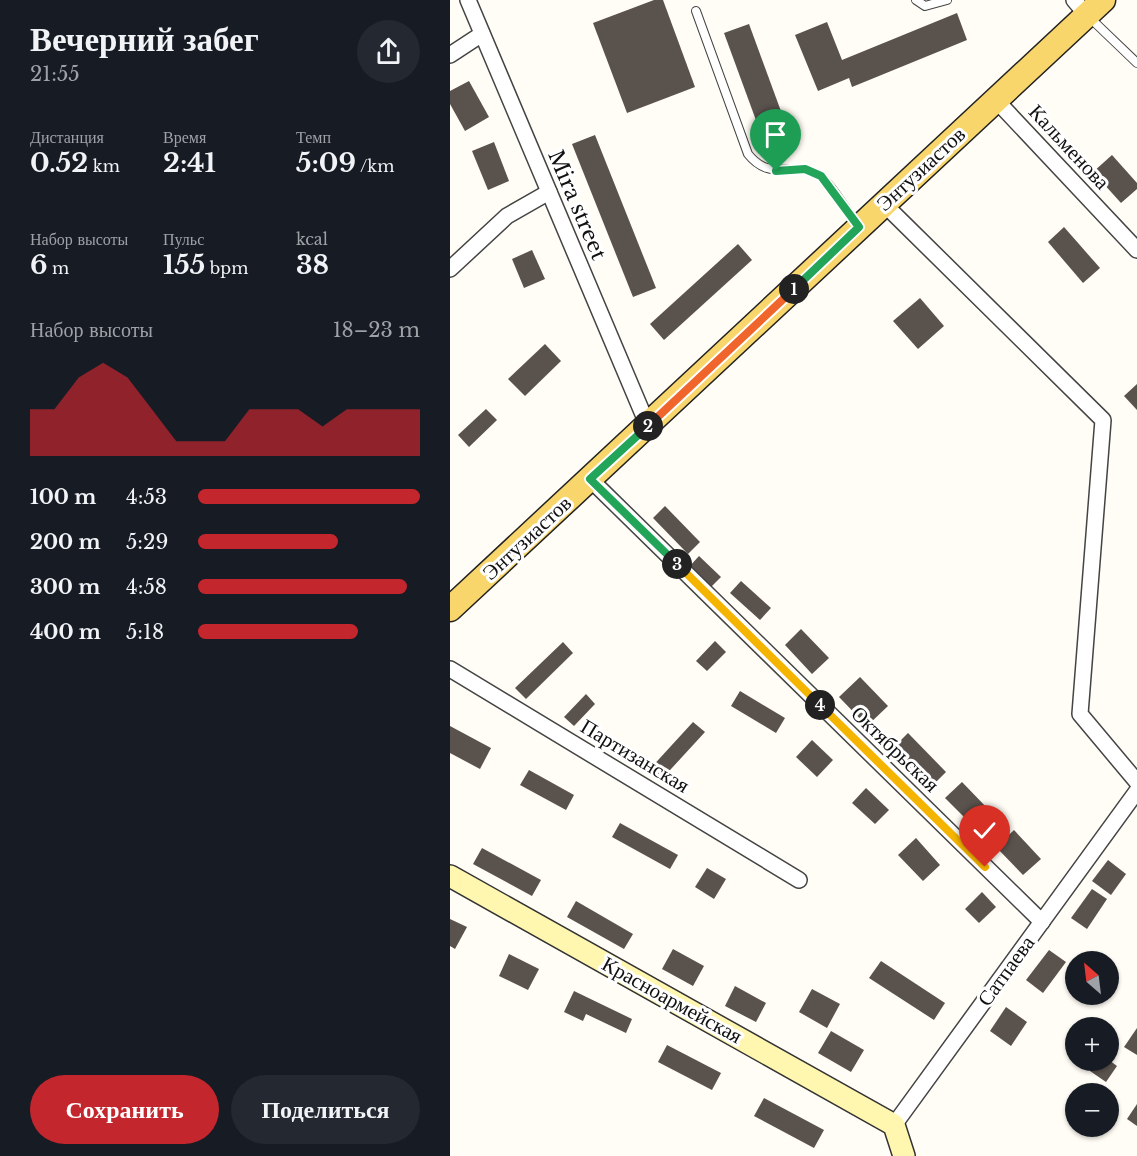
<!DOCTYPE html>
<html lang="ru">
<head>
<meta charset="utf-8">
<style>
  :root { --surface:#171b24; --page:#242831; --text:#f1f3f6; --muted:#9ea1a6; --accent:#c4262e }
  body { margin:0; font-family:"Libre Baskerville",serif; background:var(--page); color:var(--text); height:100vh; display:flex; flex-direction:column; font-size:22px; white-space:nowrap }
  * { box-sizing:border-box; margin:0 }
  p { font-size:20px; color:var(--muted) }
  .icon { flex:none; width:33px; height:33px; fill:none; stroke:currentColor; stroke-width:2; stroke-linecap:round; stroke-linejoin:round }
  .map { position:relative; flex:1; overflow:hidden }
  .side { display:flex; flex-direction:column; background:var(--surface); width:450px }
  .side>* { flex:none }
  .needle { width:39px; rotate:332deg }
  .tools { position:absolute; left:615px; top:951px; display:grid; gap:12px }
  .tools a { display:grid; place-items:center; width:54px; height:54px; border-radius:50%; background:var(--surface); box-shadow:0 2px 4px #0004; font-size:30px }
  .pin { position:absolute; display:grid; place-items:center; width:51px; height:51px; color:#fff; margin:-62px -26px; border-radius:50% 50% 50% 0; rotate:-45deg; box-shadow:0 0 6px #0007 }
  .pin .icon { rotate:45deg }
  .km { position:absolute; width:30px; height:30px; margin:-15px; border-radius:50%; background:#222; color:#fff; font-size:16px; line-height:30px; text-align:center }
  .round { display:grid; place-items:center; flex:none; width:63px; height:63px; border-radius:32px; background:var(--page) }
  .summary { display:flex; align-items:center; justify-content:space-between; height:102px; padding:0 30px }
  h1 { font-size:33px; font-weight:800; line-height:45px }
  .metrics { display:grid; grid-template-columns:repeat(3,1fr); gap:9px; height:102px; padding:6px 30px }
  .metrics div { display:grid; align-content:center }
  .metrics b { font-size:26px; font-weight:800 }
  .metrics small { font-size:16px; font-weight:400 }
  .metrics p { font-size:16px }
  .chart { height:168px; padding:12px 30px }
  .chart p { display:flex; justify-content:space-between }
  .chart svg { width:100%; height:108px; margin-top:6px; fill:var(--accent); opacity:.7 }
  .button { display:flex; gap:12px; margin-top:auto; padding:12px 30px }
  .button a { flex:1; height:69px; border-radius:36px; background:var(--accent); color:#fff; font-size:24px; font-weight:800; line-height:69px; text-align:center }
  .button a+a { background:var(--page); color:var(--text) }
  ul { padding:0 30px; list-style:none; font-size:20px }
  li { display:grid; grid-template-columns:96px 72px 1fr; align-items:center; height:45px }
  li i { height:15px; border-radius:8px; background:var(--accent) }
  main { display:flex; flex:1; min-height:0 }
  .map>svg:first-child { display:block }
  .building { fill:#5a524d }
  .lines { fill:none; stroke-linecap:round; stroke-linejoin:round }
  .lane-casing { stroke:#444; stroke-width:10 }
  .street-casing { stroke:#444; stroke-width:18 }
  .secondary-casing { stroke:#333; stroke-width:24 }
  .primary-casing { stroke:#222; stroke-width:27 }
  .lane { stroke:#fff; stroke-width:8 }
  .street { stroke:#fff; stroke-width:15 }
  .secondary { stroke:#fff6b0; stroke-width:21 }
  .primary { stroke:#f9d66b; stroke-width:24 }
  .split-1-casing { stroke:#fff; stroke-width:12 }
  .split-2-casing { stroke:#fff; stroke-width:12 }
  .split-3-casing { stroke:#fff; stroke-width:12 }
  .split-4-casing { stroke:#fff; stroke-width:12 }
  .split-5-casing { stroke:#fff; stroke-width:12 }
  .split-1 { stroke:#22a559; stroke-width:8 }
  .split-2 { stroke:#f0652b; stroke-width:8 }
  .split-3 { stroke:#22a559; stroke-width:8 }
  .split-4 { stroke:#f5b400; stroke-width:8 }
  .split-5 { stroke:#f5b400; stroke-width:8 }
  .labels { text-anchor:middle; stroke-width:6; stroke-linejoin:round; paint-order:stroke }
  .street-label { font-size:21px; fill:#111; stroke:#fff }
</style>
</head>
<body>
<main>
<section class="side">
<div class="summary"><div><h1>Вечерний забег</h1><p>21:55</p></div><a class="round"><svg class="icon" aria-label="share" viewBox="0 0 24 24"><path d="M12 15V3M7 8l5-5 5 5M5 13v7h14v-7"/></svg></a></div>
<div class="metrics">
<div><p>Дистанция</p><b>0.52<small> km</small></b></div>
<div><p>Время</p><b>2:41</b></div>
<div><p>Темп</p><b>5:09<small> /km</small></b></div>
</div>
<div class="metrics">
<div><p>Набор высоты</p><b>6<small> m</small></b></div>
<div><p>Пульс</p><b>155<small> bpm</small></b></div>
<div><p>kcal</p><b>38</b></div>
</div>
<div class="chart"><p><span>Набор высоты</span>18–23 m</p>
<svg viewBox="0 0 160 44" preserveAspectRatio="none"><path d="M0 44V25L10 25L20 12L30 6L40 12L50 25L60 38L70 38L80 38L90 25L100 25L110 25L120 32L130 25L140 25L150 25L160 25V44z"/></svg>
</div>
<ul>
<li><b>100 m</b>4:53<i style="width:100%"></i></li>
<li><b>200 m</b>5:29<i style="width:63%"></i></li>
<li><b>300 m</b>4:58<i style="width:94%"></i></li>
<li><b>400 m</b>5:18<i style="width:72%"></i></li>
</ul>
<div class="button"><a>Сохранить</a><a>Поделиться</a></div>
</section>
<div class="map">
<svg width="687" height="1156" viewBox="0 0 687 1156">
  <rect width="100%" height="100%" fill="#fffdf5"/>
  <g class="building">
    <polygon points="204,0 213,0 245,87 177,113 143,23"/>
    <polygon points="507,13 517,40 402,87 399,78 368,91 345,35 377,22 392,60"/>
    <polygon points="299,24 332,114 307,123 274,33"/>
    <polygon points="19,81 39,117 15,131 0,104 0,91"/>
    <polygon points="145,135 206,288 183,297 122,144"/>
    <polygon points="44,142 59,181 38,190 22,151"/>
    <polygon points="662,155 687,183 687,189 671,203 643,172"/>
    <polygon points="614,227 650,268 633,283 598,242"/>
    <polygon points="288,244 302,260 214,340 200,324"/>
    <polygon points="82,250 95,279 74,288 62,259"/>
    <polygon points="470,298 494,326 468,349 443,321"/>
    <polygon points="95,344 111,361 75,396 58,379"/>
    <polygon points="687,384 687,410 674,396"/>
    <polygon points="36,409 47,420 19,447 8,435"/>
    <polygon points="215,506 250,542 238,554 203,518"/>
    <polygon points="249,556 271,577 260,588 239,567"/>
    <polygon points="291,581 321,608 310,620 280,593"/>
    <polygon points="351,629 379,658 362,674 335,645"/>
    <polygon points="265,641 276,652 257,671 246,661"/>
    <polygon points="113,642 123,653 76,699 65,688"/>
    <polygon points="410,677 438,706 417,726 389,697"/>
    <polygon points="290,691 335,718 326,733 281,706"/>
    <polygon points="136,694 145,704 124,726 114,717"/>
    <polygon points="243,722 255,732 210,781 199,770"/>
    <polygon points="0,726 41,748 30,769 0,753"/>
    <polygon points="458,733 496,772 480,788 442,749"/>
    <polygon points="362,740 383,760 367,777 346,757"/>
    <polygon points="79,770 124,795 116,810 70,785"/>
    <polygon points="512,782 540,811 524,827 495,798"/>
    <polygon points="416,788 439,810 425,824 402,803"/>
    <polygon points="170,823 228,855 220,869 162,837"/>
    <polygon points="564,830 591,859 573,875 546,847"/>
    <polygon points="466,838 490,865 473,881 448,855"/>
    <polygon points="32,848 91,880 82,896 23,864"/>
    <polygon points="658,860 676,874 661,895 642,881"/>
    <polygon points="257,868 276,879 264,899 245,887"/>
    <polygon points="642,889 657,899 637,929 621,918"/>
    <polygon points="532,892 546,907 529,923 515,909"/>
    <polygon points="126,901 183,934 174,949 117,917"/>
    <polygon points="0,919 17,927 5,949 0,946"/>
    <polygon points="223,949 254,966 243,986 212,969"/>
    <polygon points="599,950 616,962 593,993 576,980"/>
    <polygon points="59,954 89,969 78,990 49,976"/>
    <polygon points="431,961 495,1003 484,1020 419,978"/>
    <polygon points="285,986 316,1003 306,1022 275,1006"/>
    <polygon points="362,989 390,1004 377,1028 349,1012"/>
    <polygon points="124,991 182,1019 176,1033 136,1014 133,1021 114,1012"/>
    <polygon points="556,1007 577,1022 561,1046 540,1031"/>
    <polygon points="687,1028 687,1055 674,1047"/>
    <polygon points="381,1031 414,1050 401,1072 368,1053"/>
    <polygon points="217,1045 271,1073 262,1090 208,1062"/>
    <polygon points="648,1060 659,1060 667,1066 656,1082 640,1071"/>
    <polygon points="314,1098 374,1130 364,1148 304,1116"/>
    <polygon points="687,1104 687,1126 677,1119"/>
  </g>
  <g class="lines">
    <defs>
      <g id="lane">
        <polyline points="466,0 475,6 497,0"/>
        <path d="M 246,11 L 298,154 C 322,184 344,158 370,176 C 382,184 397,212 407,224"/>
        <polyline points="638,16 687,63"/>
      </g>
      <g id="street">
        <polyline points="18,0 198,426"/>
        <polyline points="624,0 636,14"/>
        <polyline points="0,55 32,34"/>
        <polyline points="545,99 687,250"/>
        <polyline points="434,204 653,420 630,714 687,782"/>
        <polyline points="0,269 57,216 99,192"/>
        <polyline points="140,479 592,922"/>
        <polyline points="0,669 349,880"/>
        <polyline points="444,1125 687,791"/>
      </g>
      <polyline id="secondary" points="0,876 444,1125 454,1156"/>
      <polyline id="primary" points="0,609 653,0"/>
    </defs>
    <use href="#lane" class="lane-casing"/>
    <use href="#street" class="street-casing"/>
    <use href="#secondary" class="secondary-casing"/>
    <use href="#primary" class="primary-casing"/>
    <use href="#lane" class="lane"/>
    <use href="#street" class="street"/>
    <use href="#secondary" class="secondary"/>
    <use href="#primary" class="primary"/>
  </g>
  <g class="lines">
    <defs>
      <polyline id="split-1" points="326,171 355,169 371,176 409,227 344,289"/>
      <polyline id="split-2" points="198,426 344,289"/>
      <polyline id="split-3" points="198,426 140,479 227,564"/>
      <polyline id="split-4" points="227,564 370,705"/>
      <polyline id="split-5" points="370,705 535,867"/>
    </defs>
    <use href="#split-1" class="split-1-casing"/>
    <use href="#split-2" class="split-2-casing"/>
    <use href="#split-3" class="split-3-casing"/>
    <use href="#split-4" class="split-4-casing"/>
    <use href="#split-5" class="split-5-casing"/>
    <use href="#split-1" class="split-1"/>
    <use href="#split-2" class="split-2"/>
    <use href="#split-3" class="split-3"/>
    <use href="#split-4" class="split-4"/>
    <use href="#split-5" class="split-5"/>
  </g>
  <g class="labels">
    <g class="street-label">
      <text transform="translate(619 147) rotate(47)" y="7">Кальменова</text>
      <text transform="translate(471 169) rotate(-43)" y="7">Энтузиастов</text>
      <text transform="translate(127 205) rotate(67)" y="7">Mira street</text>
      <text transform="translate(77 538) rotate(-43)" y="7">Энтузиастов</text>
      <text transform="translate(445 749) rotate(44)" y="7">Октябрьская</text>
      <text transform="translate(185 756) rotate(31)" y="7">Партизанская</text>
      <text transform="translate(556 971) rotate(-54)" y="7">Сатпаева</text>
      <text transform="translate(222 1000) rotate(29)" y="7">Красноармейская</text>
    </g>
  </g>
</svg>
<div class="tools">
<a><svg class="needle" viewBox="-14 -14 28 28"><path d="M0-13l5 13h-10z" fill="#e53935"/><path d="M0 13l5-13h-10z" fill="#9ea1a6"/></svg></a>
<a>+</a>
<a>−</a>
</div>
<div class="pin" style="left:326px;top:171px;background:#1e9e55"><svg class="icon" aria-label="arrive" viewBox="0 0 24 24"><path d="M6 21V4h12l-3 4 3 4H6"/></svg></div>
<div class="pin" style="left:535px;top:867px;background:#d93025"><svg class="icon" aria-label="check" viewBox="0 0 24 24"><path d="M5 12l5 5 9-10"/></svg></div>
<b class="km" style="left:344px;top:289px">1</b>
<b class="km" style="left:198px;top:426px">2</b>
<b class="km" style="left:227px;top:564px">3</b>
<b class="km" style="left:370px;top:705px">4</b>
</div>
</main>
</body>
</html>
